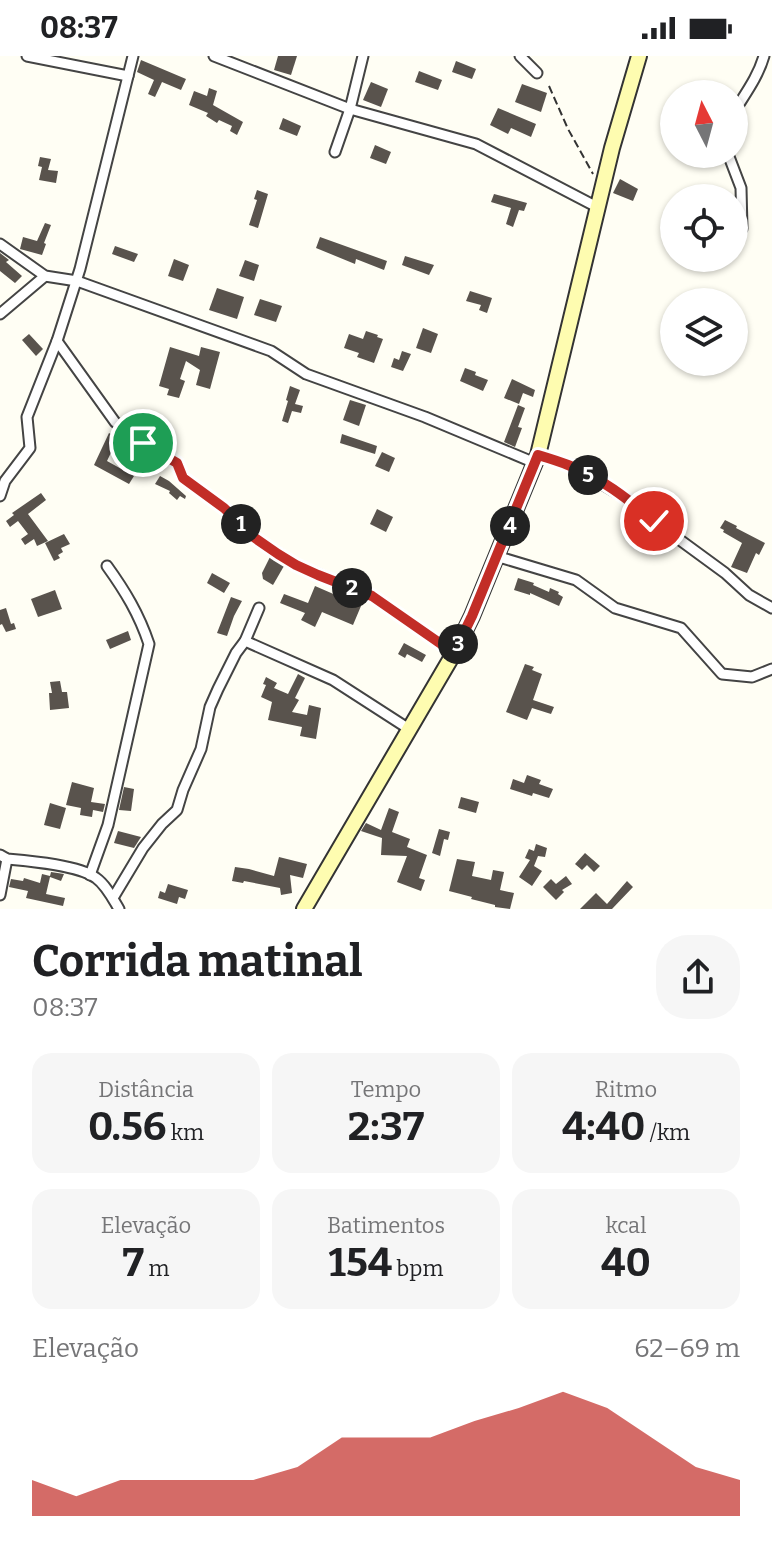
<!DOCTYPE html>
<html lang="pt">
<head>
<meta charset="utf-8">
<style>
  :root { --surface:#fff; --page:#f6f6f6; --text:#202124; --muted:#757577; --accent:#c22d27 }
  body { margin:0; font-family:Bitter,serif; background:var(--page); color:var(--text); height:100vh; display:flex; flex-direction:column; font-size:30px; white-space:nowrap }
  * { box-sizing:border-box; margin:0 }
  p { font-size:26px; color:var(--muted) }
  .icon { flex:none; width:44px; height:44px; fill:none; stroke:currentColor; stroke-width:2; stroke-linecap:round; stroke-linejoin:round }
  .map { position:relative; height:853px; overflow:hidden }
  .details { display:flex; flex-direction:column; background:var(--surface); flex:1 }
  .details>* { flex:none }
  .needle { width:52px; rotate:354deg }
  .fabs { position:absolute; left:660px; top:24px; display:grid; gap:16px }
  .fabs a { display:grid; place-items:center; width:88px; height:88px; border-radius:50%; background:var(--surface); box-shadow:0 2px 6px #0004; font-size:40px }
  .pin { position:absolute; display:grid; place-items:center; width:68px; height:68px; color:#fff; margin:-34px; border:4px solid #fff; border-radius:50%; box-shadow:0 2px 8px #0007 }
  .km { position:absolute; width:40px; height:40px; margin:-20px; border-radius:50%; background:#222; color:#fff; font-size:22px; line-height:40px; text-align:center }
  .round { display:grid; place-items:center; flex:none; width:84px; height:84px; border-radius:32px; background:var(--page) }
  .summary { display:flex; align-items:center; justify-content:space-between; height:136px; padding:0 32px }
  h1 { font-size:44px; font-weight:700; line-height:60px }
  .stats { display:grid; grid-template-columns:repeat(3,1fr); gap:12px; height:136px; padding:8px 32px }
  .stats div { display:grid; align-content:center; border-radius:20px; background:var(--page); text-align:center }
  .stats b { font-size:40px; font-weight:700 }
  .stats small { font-size:22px; font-weight:400 }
  .stats p { font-size:22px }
  .chart { height:224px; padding:16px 32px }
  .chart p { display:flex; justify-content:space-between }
  .chart svg { width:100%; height:144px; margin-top:8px; fill:var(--accent); opacity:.7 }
  .status { display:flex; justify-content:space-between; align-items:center; height:56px; padding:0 40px; background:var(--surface); direction:ltr }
  .status svg { height:22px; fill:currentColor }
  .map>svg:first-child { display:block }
  .building { fill:#59534d }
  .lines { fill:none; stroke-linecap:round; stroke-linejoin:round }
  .street-casing { stroke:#444; stroke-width:13 }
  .secondary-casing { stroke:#333; stroke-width:18 }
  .path { stroke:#333; stroke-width:2; stroke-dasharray:8 4; stroke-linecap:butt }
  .street { stroke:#fff; stroke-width:9 }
  .secondary { stroke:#fefcb0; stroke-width:14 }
  .route-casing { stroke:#fff; stroke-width:16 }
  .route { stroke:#c22d27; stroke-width:10 }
</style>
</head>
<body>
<div class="status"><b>08:37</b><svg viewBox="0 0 49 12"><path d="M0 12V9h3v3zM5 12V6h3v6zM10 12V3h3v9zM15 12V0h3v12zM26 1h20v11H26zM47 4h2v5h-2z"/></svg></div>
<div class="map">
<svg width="772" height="853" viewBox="0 0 772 853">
  <rect width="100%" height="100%" fill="#fffef4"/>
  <g class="building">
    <polygon points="278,0 297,0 291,19 274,14"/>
    <polygon points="141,4 186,23 181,34 162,26 155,41 148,38 154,24 137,16"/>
    <polygon points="456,5 476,13 472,23 452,16"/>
    <polygon points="419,15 442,24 438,34 415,26"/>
    <polygon points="371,26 388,33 381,51 363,44"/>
    <polygon points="522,28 547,37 541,56 515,46"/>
    <polygon points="209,32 217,35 213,49 243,66 237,79 230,75 232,70 219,64 217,67 206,60 208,57 189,49 194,35 207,40"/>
    <polygon points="498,52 536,68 531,81 511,72 508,78 490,69"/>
    <polygon points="283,62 301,70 297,80 279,73"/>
    <polygon points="375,89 391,96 386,108 370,102"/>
    <polygon points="40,101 51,103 48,114 58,115 56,127 39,124 42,111 38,110"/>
    <polygon points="620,123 638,133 633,145 613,137"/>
    <polygon points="257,134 268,138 258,172 249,169 257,144 254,143"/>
    <polygon points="494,138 527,147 524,155 519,154 513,171 506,168 511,152 491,146"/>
    <polygon points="45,167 51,169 44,187 46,188 42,199 20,193 23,181 37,185"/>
    <polygon points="320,181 387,205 384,214 356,203 355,208 316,192"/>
    <polygon points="115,190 138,198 134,206 112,198"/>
    <polygon points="0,197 9,204 6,206 22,220 15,227 0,215"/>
    <polygon points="405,200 434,209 429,219 402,209"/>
    <polygon points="174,203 189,209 183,225 168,220"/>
    <polygon points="245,204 259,209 254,225 239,220"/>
    <polygon points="217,232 244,241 237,263 209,254"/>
    <polygon points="470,235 492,242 487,257 479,254 481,249 466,245"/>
    <polygon points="260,243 282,250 276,266 254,259"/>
    <polygon points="423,272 438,278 431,297 416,292"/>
    <polygon points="366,275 378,279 377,281 383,283 374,307 357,301 359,297 344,292 349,278 363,283"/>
    <polygon points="29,278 43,293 36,300 22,284"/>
    <polygon points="170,291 199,300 201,291 220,296 210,333 196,329 200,314 186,305 180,323 185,325 179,342 167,339 169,333 159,330"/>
    <polygon points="402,295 411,298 403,315 391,311 394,302 399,304"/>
    <polygon points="465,312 476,316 475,319 488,324 483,335 460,325"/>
    <polygon points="512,323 535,334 533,341 523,337 519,348 504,342"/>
    <polygon points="290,330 300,334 295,348 303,350 301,357 292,355 288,367 282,365 288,345 286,344"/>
    <polygon points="350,344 366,349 359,370 343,364"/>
    <polygon points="518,349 525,352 518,371 522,372 515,391 504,386"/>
    <polygon points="109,377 118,382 107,405 134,420 129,428 94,409"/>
    <polygon points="342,378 377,390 375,398 340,387"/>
    <polygon points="382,396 395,402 389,416 375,410"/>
    <polygon points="160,420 169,425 186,440 185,443 180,440 177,444 169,437 170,435 155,428"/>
    <polygon points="41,437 46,444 28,458 48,485 37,490 34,483 25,489 21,483 28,478 18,465 10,471 6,465 14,459 12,457"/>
    <polygon points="377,453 393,461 386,476 370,468"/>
    <polygon points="725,464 737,470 736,472 765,487 759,499 756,497 747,517 731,511 742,487 723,476 724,474 720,472"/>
    <polygon points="64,478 70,488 61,492 63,496 58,499 60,502 54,505 45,487"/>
    <polygon points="270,501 284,510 273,529 263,523 262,517"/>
    <polygon points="212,517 230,527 224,537 207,527"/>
    <polygon points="518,522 534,527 533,529 549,536 550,532 559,536 558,538 563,541 559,550 530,537 530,539 514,534"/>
    <polygon points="315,530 361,550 353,569 322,556 315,571 301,564 305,557 280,547 284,538 308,547"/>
    <polygon points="55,534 62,553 38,561 31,543"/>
    <polygon points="231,541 242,545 234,560 227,580 217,577"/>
    <polygon points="6,552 11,568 14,567 16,573 6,576 2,568 0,569 0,554"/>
    <polygon points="128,575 131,584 110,593 106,584"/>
    <polygon points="404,587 426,599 422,606 407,598 405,602 398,598"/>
    <polygon points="525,608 534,611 532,614 542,618 533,644 554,651 551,658 532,652 527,664 506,656"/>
    <polygon points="298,618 305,622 295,642 299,644 292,656 307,659 309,649 321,652 316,683 300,680 302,671 268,664 272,646 261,641 266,629 263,628 266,621 277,627 274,632 288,638"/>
    <polygon points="60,625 62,636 67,636 69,652 50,654 49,637 52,637 50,626"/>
    <polygon points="527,719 541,724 539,728 553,733 549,742 533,737 532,740 510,733 513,723 524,727"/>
    <polygon points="72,726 94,732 91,746 105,748 103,756 93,754 92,761 80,759 81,752 66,749"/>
    <polygon points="124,731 134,733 131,755 119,754"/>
    <polygon points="461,741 479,746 476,757 458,752"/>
    <polygon points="50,747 66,752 60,773 44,769"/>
    <polygon points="389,752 399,756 392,776 410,783 407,791 427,799 419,822 425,824 421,835 397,826 407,800 381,799 382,782 361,775 366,767 381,774"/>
    <polygon points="439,773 450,776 448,784 444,783 440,800 432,797"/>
    <polygon points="118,775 141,781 134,792 114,787"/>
    <polygon points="536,788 547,792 545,801 538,800 534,810 542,815 532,830 519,821 530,804 525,802 529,793 534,795"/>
    <polygon points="585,797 600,810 594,816 587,809 582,814 575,808"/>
    <polygon points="279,801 307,808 303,822 290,819 292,837 281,839 280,832 244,825 243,827 232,825 235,811 249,813 274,820"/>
    <polygon points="457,803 475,806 472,820 491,824 493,814 504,816 500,834 514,837 510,853 495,851 495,849 471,843 472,841 449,835"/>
    <polygon points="51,816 64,818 61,825 50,821 46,838 65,842 63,850 26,842 28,835 9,831 11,823 23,825 24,822 40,827 42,818 50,820"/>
    <polygon points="566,820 572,828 562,834 564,836 556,844 543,831 551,823 556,828"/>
    <polygon points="627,825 633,831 612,853 580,853 596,837 607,848"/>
    <polygon points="168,828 188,834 185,843 179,841 177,848 158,842 160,835 165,837"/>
  </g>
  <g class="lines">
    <defs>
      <g id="street">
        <polyline points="27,0 128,20"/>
        <polyline points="214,0 350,53 476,88 597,151"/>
        <polyline points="520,0 537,17"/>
        <path d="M 734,56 C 745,38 758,21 764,0"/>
        <polyline points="335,96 350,53 363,0"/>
        <polyline points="728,98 741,132 742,173"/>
        <polyline points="0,188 45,220 77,225 271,295 306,318 425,361 535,407"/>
        <polyline points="0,258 45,220"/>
        <polyline points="57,285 115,366 143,387 177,407 183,422 224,452 255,482 296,509 372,540 454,597"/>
        <polyline points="538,399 570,409 627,443 654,465 725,517 749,539 772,552"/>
        <polyline points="0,440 5,425 30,392 27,361 57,285 80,213 133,0"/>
        <polyline points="496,500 576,524 615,552 681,572 722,618 752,621 772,613"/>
        <polyline points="245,585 333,624 409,673"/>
        <path d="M 0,799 L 7,803 C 29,805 79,809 96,822 C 106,829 113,843 119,853"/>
        <path d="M 90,819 L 108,769 L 149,588 C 139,558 125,535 107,510"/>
        <polyline points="0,839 7,803"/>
        <polyline points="113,842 143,792 162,768 177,754 183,734 201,693 210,651 218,633 236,597 245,585 259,552"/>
      </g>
      <polyline id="secondary" points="304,853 454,597 472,560 538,399 612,92 639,0"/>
    </defs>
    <use href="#street" class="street-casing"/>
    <use href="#secondary" class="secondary-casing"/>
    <polyline class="path" points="549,30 568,73 593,118"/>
    <use href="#street" class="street"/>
    <use href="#secondary" class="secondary"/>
  </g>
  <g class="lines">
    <defs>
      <path id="route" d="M 143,387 L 177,407 L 183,422 L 224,452 L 255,482 L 278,498 L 296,509 L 318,519 L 372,540 L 454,597 L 472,560 L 538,399 C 548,402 558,405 568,409 C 600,421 628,443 654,465"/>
    </defs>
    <use href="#route" class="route-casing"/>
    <use href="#route" class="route"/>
  </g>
</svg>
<div class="fabs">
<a><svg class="needle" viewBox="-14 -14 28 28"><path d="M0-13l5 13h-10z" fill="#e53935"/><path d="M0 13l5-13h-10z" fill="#757577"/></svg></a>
<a><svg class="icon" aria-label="locate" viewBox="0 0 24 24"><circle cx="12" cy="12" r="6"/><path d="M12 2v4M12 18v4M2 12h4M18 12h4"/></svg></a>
<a><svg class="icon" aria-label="layers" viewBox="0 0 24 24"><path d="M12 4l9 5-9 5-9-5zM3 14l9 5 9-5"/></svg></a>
</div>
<div class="pin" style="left:143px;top:387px;background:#1e9e55"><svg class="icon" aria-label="arrive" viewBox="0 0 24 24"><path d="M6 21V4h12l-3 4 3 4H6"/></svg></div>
<div class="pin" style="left:654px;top:465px;background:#d93025"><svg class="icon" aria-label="check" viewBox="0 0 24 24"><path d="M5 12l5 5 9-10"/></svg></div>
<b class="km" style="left:241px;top:468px">1</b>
<b class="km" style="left:352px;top:532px">2</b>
<b class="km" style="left:458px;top:588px">3</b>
<b class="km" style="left:510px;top:470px">4</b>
<b class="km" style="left:588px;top:419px">5</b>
</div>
<section class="details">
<div class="summary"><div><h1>Corrida matinal</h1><p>08:37</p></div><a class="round"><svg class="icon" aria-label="share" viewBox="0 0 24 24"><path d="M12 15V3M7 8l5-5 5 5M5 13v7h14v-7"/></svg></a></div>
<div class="stats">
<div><p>Distância</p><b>0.56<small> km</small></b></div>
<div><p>Tempo</p><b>2:37</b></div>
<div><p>Ritmo</p><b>4:40<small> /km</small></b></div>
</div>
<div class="stats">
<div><p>Elevação</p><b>7<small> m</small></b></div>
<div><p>Batimentos</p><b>154<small> bpm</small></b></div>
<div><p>kcal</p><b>40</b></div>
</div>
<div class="chart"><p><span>Elevação</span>62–69 m</p>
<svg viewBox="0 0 160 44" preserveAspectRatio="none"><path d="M0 44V33L10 38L20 33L30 33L40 33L50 33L60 29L70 20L80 20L90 20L100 15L110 11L120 6L130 11L140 20L150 29L160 33V44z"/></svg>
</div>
</section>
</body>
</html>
